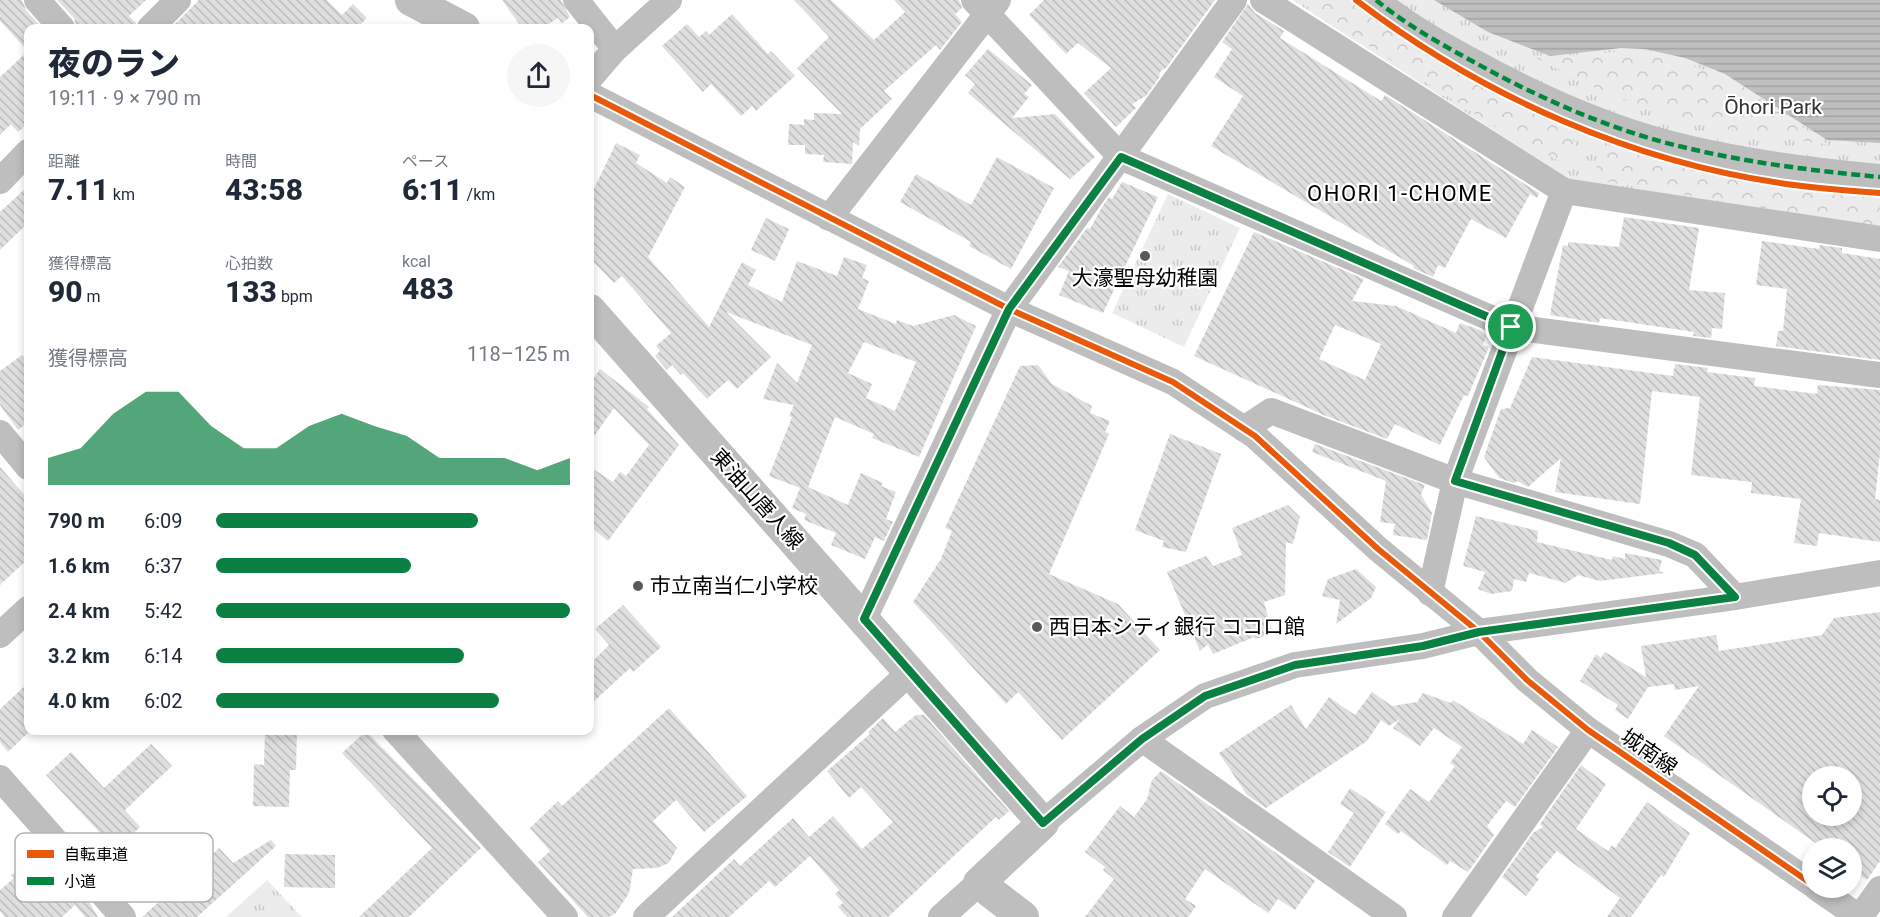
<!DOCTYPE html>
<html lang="ja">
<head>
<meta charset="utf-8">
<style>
  :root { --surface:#fff; --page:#f6f6f7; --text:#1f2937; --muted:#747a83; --accent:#0b8043 }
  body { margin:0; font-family:Roboto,"Noto Sans JP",sans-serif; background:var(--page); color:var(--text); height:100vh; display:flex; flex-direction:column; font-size:22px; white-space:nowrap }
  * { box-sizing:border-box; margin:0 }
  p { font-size:20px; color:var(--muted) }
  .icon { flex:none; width:33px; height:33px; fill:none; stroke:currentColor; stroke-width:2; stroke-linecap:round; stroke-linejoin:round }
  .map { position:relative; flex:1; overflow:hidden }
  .panel { position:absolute; left:24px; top:24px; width:570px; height:711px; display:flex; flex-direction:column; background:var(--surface); border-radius:12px; box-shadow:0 3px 9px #0003 }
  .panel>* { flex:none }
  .controls { position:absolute; left:1802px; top:766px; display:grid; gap:12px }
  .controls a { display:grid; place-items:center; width:60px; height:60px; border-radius:50%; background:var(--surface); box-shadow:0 3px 9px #0003; font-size:30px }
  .pin { position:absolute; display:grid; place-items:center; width:51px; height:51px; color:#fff; margin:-26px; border:3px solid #fff; border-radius:50%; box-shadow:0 2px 6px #0007 }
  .round { display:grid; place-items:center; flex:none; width:63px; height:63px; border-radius:32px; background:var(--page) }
  .overview { display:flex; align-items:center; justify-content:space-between; height:102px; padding:0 24px }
  h1 { font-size:33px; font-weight:800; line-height:45px }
  .figures { display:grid; grid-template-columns:repeat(3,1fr); gap:9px; height:102px; padding:6px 24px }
  .figures div { display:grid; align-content:center }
  .figures b { font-size:30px; font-weight:800 }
  .figures small { font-size:16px; font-weight:400 }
  .figures p { font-size:16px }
  .chart { height:168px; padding:12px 24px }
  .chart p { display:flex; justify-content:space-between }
  .chart svg { width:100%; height:108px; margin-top:6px; fill:var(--accent); opacity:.7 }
  ul { padding:0 24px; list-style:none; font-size:20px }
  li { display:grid; grid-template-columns:96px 72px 1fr; align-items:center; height:45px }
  li i { height:15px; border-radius:8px; background:var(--accent) }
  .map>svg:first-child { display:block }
  .grass { fill:url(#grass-tufts) }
  .forest { fill:url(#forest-crowns) }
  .water { fill:url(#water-rules) }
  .building { fill:url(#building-back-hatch); fill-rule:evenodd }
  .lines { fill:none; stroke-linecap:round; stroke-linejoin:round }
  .minor { stroke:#bebebe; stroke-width:26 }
  .major { stroke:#bebebe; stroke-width:32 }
  .quiet { stroke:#00873e; stroke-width:4.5; stroke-dasharray:9 4.5; stroke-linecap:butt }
  .cycleway-casing { stroke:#fff; stroke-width:10 }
  .cycleway { stroke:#e8590c; stroke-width:6 }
  .route-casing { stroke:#fff; stroke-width:12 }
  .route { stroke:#0b8043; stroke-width:8 }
  .poi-dot { fill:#595959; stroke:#fff; stroke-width:2 }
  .labels { text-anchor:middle; stroke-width:4.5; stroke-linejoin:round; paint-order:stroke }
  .park-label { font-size:21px; fill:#333; stroke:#fff }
  .poi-label { font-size:21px; fill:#000; stroke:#fff; text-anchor:start }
  .street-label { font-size:21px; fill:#000; stroke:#fff }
  .neighbourhood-label { font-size:22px; letter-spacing:1.5px; fill:#000; stroke:#fff }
  .key { fill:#fff; stroke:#b2b2b2; stroke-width:1.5 }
  .key-label { font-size:16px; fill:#000 }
</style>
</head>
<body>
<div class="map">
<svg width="1880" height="917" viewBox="0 0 1880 917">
  <defs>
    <pattern id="grass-tufts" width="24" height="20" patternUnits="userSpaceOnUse" patternTransform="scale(1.5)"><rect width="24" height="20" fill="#ececec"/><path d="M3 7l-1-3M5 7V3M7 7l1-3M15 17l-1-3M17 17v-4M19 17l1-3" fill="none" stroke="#c9c9c9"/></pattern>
    <pattern id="forest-crowns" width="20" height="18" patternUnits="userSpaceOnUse" patternTransform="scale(1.5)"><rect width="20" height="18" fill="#ececec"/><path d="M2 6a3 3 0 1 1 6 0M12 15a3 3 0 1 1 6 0" fill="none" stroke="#c9c9c9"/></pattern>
    <pattern id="water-rules" width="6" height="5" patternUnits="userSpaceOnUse" patternTransform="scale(1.5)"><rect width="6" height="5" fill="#bfbfbf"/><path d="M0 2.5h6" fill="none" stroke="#a2a2a2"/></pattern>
    <pattern id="building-back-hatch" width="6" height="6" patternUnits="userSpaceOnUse" patternTransform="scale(1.5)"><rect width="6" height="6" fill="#dfdfdf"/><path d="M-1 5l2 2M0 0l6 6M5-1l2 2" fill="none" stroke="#bebebe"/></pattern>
  </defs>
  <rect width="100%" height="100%" fill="#fff"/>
  <g class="grass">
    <polygon points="1292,0 1880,0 1880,231 1578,185"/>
    <polygon points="1168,194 1240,228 1184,347 1112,313"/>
    <polygon points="267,880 302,917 226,917"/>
  </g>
  <g class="forest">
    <polygon points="1297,0 1357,0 1410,49 1503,97 1559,116 1575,143 1570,166 1513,138"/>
    <polygon points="1644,50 1732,79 1829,145 1693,124 1601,91 1536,58"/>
    <polygon points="1627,143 1870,189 1880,194 1880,226 1868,226 1597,180 1596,150"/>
  </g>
  <polygon class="water" points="1434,0 1880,0 1880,143 1827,140 1725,74 1685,58 1645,49 1621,48 1550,56 1488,32"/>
  <g class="building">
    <polygon points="0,0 22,0 26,10 42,28 28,28 28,123 18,132 11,124 0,135 0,77 28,51 0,21"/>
    <polygon points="57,0 146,0 129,16 136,23 135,28 77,28 74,18"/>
    <polygon points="199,0 327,0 342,15 353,4 367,18 357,28 171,28"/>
    <polygon points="502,0 561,0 570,17 562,23 558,18 542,28 522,28"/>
    <polygon points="794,0 831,0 874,40 905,12 894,0 959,0 962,8 955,14 962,22 940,50 936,45 884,91 892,99 860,129 859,146 853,142 852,164 823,162 824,155 805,154 805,145 788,145 789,124 804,125 804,119 814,120 814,113 842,114 797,68 829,37"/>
    <polygon points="1044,0 1215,0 1166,68 1160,72 1159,78 1146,96 1132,104 1136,108 1116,127 1084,93 1111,68 1078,43 1066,54 1029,15"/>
    <polygon points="1248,4 1255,13 1284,31 1280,38 1381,101 1385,95 1539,193 1537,198 1530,194 1506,238 1471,219 1445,268 1438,265 1433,277 1413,268 1414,266 1211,146 1243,96 1214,77 1232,49 1222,42"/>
    <polygon points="732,14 768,54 771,51 795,76 756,111 752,106 741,116 711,84 703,92 662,46 687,24 699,37 706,31 709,35"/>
    <polygon points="988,49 1032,85 1024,94 1029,97 1012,118 1055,114 1095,157 1070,179 968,93 975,84 965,75"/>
    <path d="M 616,143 L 640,155 L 636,163 L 667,183 L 670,177 L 685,187 L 648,257 L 709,327 L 742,262 L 756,270 L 748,285 L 782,302 L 797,261 L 837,276 L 844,257 L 867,265 L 862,278 L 869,281 L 858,309 L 896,324 L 897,320 L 913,326 L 954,315 L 976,326 L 919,457 L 872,438 L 874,434 L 835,417 L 808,487 L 848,505 L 861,473 L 883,483 L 881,486 L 896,492 L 886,519 L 893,522 L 890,528 L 884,541 L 875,537 L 865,559 L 831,545 L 836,533 L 804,520 L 806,514 L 792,508 L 800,488 L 769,476 L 792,417 L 789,416 L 794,405 L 763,399 L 777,363 L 797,383 L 812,345 L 726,312 L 771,357 L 737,389 L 728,380 L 707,399 L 683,373 L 681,375 L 672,365 L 667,370 L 655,356 L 660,351 L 656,346 L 671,333 L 622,276 L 614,283 L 590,258 L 595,254 L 590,248 L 590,197 ZM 864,342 L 916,362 L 895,411 L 866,398 L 872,384 L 848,373 Z"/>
    <polygon points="997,157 1054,188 1011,269 969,246 971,242 900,202 916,174 971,205"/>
    <polygon points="1122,182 1158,197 1103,313 1059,295 1069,271 1058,267 1087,228 1090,229 1102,207 1109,197 1112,199"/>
    <polygon points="28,186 28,223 0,250 0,212"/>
    <polygon points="1624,217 1699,228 1689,290 1725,293 1722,329 1712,328 1711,338 1693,336 1694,332 1600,318 1599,323 1550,315 1563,245 1568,246 1568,242 1619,247"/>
    <polygon points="766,218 789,229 775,261 751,250"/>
    <path d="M 1254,232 L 1364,279 L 1352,301 L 1396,306 L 1456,333 L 1460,323 L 1480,330 L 1486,336 L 1483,345 L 1489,347 L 1468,396 L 1464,395 L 1440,445 L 1395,424 L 1387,439 L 1326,416 L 1194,356 ZM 1335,325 L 1381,344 L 1365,380 L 1319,359 Z"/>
    <polygon points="1762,241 1819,249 1820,245 1842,248 1842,253 1880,259 1880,360 1776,346 1778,331 1783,331 1787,289 1756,285"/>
    <polygon points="22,355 28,364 28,422 18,430 0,405 0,371"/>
    <polygon points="1532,357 1673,376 1675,364 1708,368 1707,372 1755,378 1754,386 1817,394 1818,385 1880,390 1880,453 1875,499 1880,500 1880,542 1819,533 1817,546 1794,543 1801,499 1751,493 1752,482 1691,475 1700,397 1652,391 1640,504 1555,492 1561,458 1528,487 1517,481 1514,483 1499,478 1484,457 1501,409 1510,408"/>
    <polygon points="1038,365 1052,384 1092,406 1090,413 1110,421 1105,432 1109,434 1049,574 1118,604 1160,650 1062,740 1018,692 1006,704 913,602 941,559 952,531 945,528 1020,366"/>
    <polygon points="600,369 649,407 647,409 679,445 608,541 590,526 590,467 613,482 620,472 626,476 649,445 614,408 590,442 590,384"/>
    <polygon points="1170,434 1221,454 1186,552 1162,547 1164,541 1135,530"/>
    <polygon points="1315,444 1425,485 1421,495 1432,513 1427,540 1393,535 1395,524 1380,522 1386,481 1312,452"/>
    <polygon points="0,467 28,499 28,559 0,585"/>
    <polygon points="1288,505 1300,517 1293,544 1286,542 1285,595 1264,602 1273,634 1255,639 1254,637 1213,654 1208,644 1200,651 1167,572 1206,556 1213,566 1242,555 1232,528"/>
    <polygon points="1476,516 1538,531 1537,542 1612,560 1613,556 1625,559 1625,553 1662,560 1659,571 1664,573 1600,581 1578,575 1566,583 1529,573 1526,582 1514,579 1512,591 1491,594 1478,589 1485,572 1463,566"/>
    <polygon points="1356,569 1376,587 1371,598 1336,624 1340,600 1322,596 1328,579"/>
    <polygon points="623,605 661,647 633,672 630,668 590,705 590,664 609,645 595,629"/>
    <path d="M 1880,612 L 1880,861 L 1867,880 L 1851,869 L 1851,849 L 1824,849 L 1664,736 L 1699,686 L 1675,690 L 1674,684 L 1648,687 L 1628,719 L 1615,710 L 1618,705 L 1580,681 L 1596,654 L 1601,658 L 1605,652 L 1646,677 L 1641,646 L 1716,635 L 1719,651 L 1822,635 L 1834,618 ZM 1812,777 L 1851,777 L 1851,789 L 1861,796 L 1851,811 L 1851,816 L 1812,816 Z"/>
    <polygon points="28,683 28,733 8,752 0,742 0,709"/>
    <polygon points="1372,692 1392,706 1417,702 1423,693 1451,703 1453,700 1523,744 1532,730 1558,747 1515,807 1506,801 1487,826 1494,835 1468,872 1450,861 1447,865 1401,831 1398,834 1385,824 1410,789 1429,802 1455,766 1450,763 1462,747 1434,728 1420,746 1393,728 1400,719 1389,726 1381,720 1367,741 1266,808 1247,795 1219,753 1291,705 1306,729 1329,697 1355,715"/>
    <polygon points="669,708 747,796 704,832 676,800 653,821 677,848 669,863 657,868 633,869 629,893 616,913 609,917 588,917 538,862 550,851 530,828 558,801 562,806"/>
    <polygon points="916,715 924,715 1009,811 999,820 996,817 888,917 847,917 838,907 843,903 835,894 839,890 810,856 775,887 769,881 729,917 672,917 734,859 740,866 793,818 809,837 833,816 862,849 893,822 861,787 849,798 827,771 870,734 868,732 883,718 895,732"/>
    <polygon points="265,730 297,730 296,770 290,770 289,807 253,806 254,764 264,765"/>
    <polygon points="366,731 481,848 409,917 359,917 432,848 342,753"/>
    <polygon points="151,744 172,766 125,810 140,827 116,850 46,775 71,752 104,788"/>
    <polygon points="1581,765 1606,784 1576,829 1608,851 1612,845 1615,848 1647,802 1690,833 1664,877 1661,875 1631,917 1607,917 1620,898 1557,851 1536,876 1539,879 1526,896 1502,877 1533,833 1543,827 1540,824"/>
    <polygon points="1161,771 1315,881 1295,910 1278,899 1268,913 1205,869 1185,899 1196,906 1188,917 1085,917 1114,879 1103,870 1105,867 1085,852 1120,806 1134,817 1147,799 1152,780"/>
    <polygon points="1350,788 1386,812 1350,867 1328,852 1354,813 1340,804"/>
    <polygon points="271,840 276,846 197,917 142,917 219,848 233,863"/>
    <polygon points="42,848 88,900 98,917 85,917 75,905 62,917 5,917 0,911 0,890 14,878 11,875"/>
    <polygon points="285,854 335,855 335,888 284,887"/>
  </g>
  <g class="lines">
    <g class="minor">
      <polyline points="37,0 62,28"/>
      <polyline points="576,0 615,49"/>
      <polyline points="974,0 1121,157 1511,327 1880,375"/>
      <polyline points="1263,0 1564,191 1880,239"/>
      <path d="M 1376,0 C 1405,24 1439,43 1472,61 C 1539,98 1612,131 1687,148 C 1750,163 1815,171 1880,177"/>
      <polyline points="150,28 178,0"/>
      <polyline points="590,78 615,49 669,0"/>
      <polyline points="590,95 1009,309 1173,382 1255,436 1378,549 1479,632 1527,680 1588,730 1812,884"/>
      <polyline points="0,181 28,152"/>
      <polyline points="829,218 998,0"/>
      <polyline points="1244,429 1271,411 1455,481 1669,544 1695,555 1735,597"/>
      <polyline points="0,433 28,467"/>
      <polyline points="1430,593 1455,481 1564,191"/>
      <polyline points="864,619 1009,309 1234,0"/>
      <polyline points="0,635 28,609"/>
      <polyline points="395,730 565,917"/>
      <polyline points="1142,739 1394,917"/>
      <polyline points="0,778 123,917"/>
      <polyline points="1043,823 1142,739 1205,696 1295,665 1423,646 1479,632 1735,597 1880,573"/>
      <polyline points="1817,888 1859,917"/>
      <polyline points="646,917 910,672"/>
      <polyline points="941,917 979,883"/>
      <polyline points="1455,917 1588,730"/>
      <polyline points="1860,917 1880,889"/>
    </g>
    <g class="major">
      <polyline points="411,0 464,28"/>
      <polyline points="590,310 1043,823 979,883 1023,917"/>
    </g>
    <path class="quiet" d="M 1376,0 C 1405,24 1439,43 1472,61 C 1539,98 1612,131 1687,148 C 1750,163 1815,171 1880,177"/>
    <defs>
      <g id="cycleway">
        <path d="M 1356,0 C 1483,97 1635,164 1794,185 C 1823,189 1851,191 1880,193"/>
        <polyline points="590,95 1009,309 1173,382 1255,436 1378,549 1479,632 1527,680 1588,730 1812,884"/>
      </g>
    </defs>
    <use href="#cycleway" class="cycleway-casing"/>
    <use href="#cycleway" class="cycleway"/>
  </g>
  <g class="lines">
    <defs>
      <polygon id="route" points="1121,157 1511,327 1455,481 1669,543 1695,555 1735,597 1479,632 1423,646 1295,665 1205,696 1142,739 1043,823 864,619 1009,309"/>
    </defs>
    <use href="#route" class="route-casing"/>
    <use href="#route" class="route"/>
  </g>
  <g class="poi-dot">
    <circle cx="1145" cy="256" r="6"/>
    <circle cx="638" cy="586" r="6"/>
    <circle cx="1037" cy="627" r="6"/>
  </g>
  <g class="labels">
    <g class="park-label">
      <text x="1773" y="114">Ōhori Park</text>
    </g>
    <g class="poi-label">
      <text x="1145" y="285" text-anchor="middle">大濠聖母幼稚園</text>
      <text x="650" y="593">市立南当仁小学校</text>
      <text x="1049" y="634">西日本シティ銀行 ココロ館</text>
    </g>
    <g class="street-label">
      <text transform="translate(757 499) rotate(48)" y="7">東油山唐人線</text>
      <text transform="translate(1649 752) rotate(35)" y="7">城南線</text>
    </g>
    <g class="neighbourhood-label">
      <text x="1400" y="201">OHORI 1-CHOME</text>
    </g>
  </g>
  <rect x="15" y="833" width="198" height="69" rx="9" class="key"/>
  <rect x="27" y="850" width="27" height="8" fill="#e8590c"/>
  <rect x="27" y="877" width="27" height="8" fill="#00873e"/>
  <g class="key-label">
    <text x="64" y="860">自転車道</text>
    <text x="64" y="887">小道</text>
  </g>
</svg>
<div class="controls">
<a><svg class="icon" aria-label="locate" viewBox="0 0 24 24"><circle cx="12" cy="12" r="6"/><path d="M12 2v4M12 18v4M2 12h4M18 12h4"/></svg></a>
<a><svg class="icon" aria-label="layers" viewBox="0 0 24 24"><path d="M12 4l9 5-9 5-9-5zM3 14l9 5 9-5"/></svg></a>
</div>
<div class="pin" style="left:1511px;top:327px;background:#1e9e55"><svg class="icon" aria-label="arrive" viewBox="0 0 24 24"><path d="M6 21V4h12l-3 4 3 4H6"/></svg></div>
<section class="panel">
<div class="overview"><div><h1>夜のラン</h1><p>19:11 · 9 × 790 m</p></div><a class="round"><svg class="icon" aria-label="share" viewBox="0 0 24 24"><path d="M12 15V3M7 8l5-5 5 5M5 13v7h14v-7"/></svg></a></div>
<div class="figures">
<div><p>距離</p><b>7.11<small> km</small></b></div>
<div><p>時間</p><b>43:58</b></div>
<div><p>ペース</p><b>6:11<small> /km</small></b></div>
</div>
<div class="figures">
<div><p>獲得標高</p><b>90<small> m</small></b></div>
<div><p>心拍数</p><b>133<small> bpm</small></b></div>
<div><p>kcal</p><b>483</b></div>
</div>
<div class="chart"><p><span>獲得標高</span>118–125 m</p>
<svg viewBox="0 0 160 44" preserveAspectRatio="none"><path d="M0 44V33L10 29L20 15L30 6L40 6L50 20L60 29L70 29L80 20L90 15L100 20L110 24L120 33L130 33L140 33L150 38L160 33V44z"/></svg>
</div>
<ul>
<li><b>790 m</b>6:09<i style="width:74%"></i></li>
<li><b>1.6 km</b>6:37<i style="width:55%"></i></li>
<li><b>2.4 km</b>5:42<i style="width:100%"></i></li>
<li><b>3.2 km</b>6:14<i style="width:70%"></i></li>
<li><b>4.0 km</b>6:02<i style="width:80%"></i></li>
</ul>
</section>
</div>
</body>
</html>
